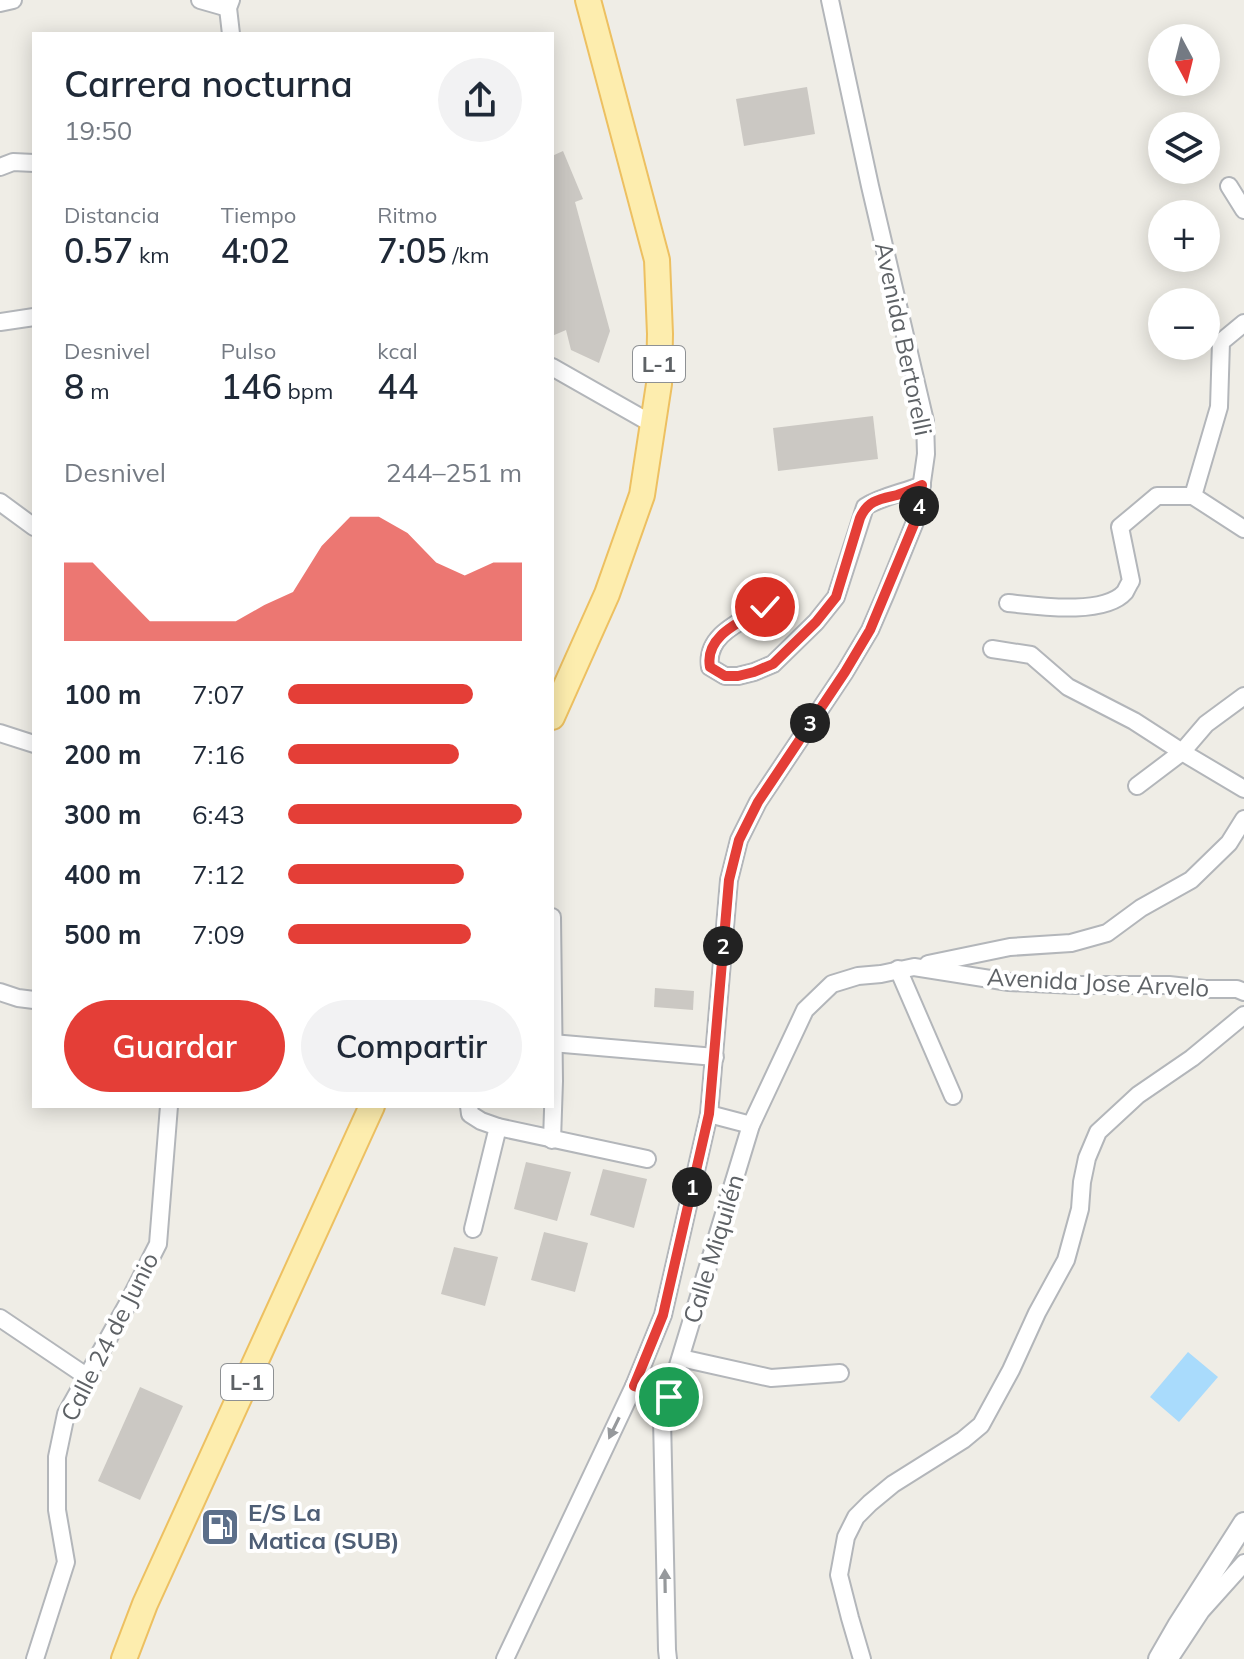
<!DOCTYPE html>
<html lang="es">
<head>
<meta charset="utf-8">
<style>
  :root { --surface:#fff; --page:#f2f2f3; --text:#1f2937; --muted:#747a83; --accent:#e43e37 }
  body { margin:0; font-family:Mulish,sans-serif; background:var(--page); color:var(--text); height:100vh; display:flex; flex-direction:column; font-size:30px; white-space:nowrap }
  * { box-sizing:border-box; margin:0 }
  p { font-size:26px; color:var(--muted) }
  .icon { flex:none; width:44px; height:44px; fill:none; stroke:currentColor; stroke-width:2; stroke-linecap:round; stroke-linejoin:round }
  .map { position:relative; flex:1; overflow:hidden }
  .sheet { position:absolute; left:32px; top:32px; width:522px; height:1076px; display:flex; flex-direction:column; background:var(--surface); border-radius:0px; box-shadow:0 4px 20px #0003 }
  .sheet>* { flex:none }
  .needle { width:52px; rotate:173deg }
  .fabs { position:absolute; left:1148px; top:24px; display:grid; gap:16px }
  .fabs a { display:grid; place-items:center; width:72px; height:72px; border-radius:50%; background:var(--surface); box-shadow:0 4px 20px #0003; font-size:40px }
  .pin { position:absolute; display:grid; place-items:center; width:68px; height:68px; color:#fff; margin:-34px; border:4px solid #fff; border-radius:50%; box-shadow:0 2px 8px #0007 }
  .km { position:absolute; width:40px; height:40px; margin:-20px; border-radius:50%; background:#222; color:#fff; font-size:22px; line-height:40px; text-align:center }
  .round { display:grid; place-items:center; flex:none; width:84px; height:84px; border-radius:42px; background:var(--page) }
  .overview { display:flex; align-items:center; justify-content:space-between; height:136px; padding:0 32px }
  h1 { font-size:36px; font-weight:600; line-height:60px }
  .stats { display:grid; grid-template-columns:repeat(3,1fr); gap:12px; height:136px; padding:8px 32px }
  .stats div { display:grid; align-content:center }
  .stats b { font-size:34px; font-weight:600 }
  .stats small { font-size:22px; font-weight:400 }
  .stats p { font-size:22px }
  .chart { height:224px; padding:16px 32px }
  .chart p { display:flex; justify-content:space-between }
  .chart svg { width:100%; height:144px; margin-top:8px; fill:var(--accent); opacity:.7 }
  .action { display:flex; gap:16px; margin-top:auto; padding:16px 32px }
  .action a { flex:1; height:92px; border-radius:48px; background:var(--accent); color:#fff; font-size:32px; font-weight:600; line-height:92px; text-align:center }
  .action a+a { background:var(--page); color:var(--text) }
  ul { padding:0 32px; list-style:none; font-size:26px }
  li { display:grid; grid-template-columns:128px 96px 1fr; align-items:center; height:60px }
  li i { height:20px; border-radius:10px; background:var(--accent) }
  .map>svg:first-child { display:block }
  .water { fill:#a9dbfc }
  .building { fill:#cbc8c3 }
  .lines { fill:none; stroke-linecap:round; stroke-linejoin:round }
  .minor-casing { stroke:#b3b6ba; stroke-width:20 }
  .tertiary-casing { stroke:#b3b6ba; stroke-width:24 }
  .primary-casing { stroke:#edc061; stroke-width:28 }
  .minor { stroke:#fff; stroke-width:16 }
  .tertiary { stroke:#fff; stroke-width:20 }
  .primary { stroke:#fdedae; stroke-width:24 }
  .oneway { fill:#96999c }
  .route-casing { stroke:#fff; stroke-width:16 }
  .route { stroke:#e43e37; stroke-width:10 }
  .labels { text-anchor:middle; stroke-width:8; stroke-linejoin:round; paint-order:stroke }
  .shield { fill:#fff; stroke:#8e9194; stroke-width:2 }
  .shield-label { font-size:22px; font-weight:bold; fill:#5e6266 }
  .street-label { font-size:24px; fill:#5e6266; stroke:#fff }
  .service-label { font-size:24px; font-weight:bold; fill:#4e5e75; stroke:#fff; text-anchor:start }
</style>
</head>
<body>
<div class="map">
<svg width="1244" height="1659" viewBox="0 0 1244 1659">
  <rect width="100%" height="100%" fill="#efede6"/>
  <polygon class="water" points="1188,1352 1218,1377 1179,1422 1150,1397"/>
  <g class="building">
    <polygon points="807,87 815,134 744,146 736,99"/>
    <polygon points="563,151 583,199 575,202 610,331 599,363 571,350 566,330 552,336 552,156"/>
    <polygon points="873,416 878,459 778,471 773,428"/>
    <polygon points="655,988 694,991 693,1010 654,1007"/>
    <polygon points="526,1162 571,1172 557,1221 514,1209"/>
    <polygon points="603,1169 647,1179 634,1228 590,1215"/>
    <polygon points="544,1232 588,1243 575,1292 531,1280"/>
    <polygon points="454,1247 498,1257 485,1306 441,1294"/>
    <polygon points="140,1387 183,1406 140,1500 98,1481"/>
  </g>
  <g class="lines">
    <defs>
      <g id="minor">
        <polyline points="200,0 228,8"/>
        <polyline points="0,3 13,0"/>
        <polyline points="231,34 228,8 231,0"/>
        <polyline points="0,167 13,162 34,163"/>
        <polyline points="1229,186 1244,210"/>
        <polyline points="0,322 34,317"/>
        <polyline points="552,367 654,425"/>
        <polyline points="1193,496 1219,407 1221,342 1244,323"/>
        <polyline points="0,502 34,527"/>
        <path d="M 1008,603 C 1037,606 1104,616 1125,592 C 1127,588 1129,584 1131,581 L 1120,527 L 1157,496 L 1193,496 L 1244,529"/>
        <path d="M 765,607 C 743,621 705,634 710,667 L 725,676 L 738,676 L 754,672 L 773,664 L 816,622 L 836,597 L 865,507 C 882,496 903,493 922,485"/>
        <polyline points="992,649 1031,655 1068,687 1134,721 1182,752 1244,789"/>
        <polyline points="0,733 34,744"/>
        <polyline points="1137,786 1182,752 1206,724 1244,696"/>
        <polyline points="552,917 554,1081 552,1140"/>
        <polyline points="928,964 1010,947 1071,943 1107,933 1141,908 1191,880 1229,843 1244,819"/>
        <polyline points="898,969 953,1096"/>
        <polyline points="0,992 18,998 34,1000"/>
        <polyline points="552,1043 715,1057"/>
        <polyline points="469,1106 470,1114 481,1121 498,1127 647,1159"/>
        <polyline points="709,1114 751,1125"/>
        <polyline points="473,1229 498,1127"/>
        <polyline points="0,1318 86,1376"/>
        <polyline points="681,1358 771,1378 840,1373"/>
        <polyline points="634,1386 669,1397"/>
        <polyline points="1170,1658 1201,1611 1244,1563"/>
        <polyline points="35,1659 66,1562 57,1510 57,1457 66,1414 127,1305 158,1244 169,1106"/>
        <polyline points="505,1659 634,1386 663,1315 709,1114 729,880 739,840 758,802 845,672 870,630 886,593 917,517 926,454 925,421 870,186 830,0"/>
        <polyline points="668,1659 667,1650 662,1418 751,1125 805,1010 832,984 858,976 881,974 914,967 1009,982 1076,985 1169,985 1205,989 1237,989 1244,992"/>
        <polyline points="862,1659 850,1618 839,1575 846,1537 856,1517 870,1503 893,1484 963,1440 981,1425 1011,1370 1037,1313 1066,1260 1080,1209 1082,1182 1087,1158 1098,1132 1138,1095 1192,1058 1244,1015"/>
      </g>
      <polyline id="tertiary" points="1159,1659 1178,1626 1244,1523"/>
      <g id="primary">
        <polyline points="552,717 607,594 642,495 659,384 660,334 657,260 588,0"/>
        <polyline points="124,1659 145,1604 372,1106"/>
      </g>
    </defs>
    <use href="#minor" class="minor-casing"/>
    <use href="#tertiary" class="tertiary-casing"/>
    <use href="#primary" class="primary-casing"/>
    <use href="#minor" class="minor"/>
    <use href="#tertiary" class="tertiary"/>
    <use href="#primary" class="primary"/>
  </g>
  <defs><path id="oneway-solid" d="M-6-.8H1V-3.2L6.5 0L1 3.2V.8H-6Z" transform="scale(2)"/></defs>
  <g class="oneway">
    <use href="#oneway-solid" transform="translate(614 1428) rotate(116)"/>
    <use href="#oneway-solid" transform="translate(665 1581) rotate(-91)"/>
  </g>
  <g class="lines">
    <defs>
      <path id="route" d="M 669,1397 L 634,1386 L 663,1315 L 709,1114 L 729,880 L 739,840 L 758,802 L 845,672 L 870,630 L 917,517 L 922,485 C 914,489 906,492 897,495 C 880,499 868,500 860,518 L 836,597 L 816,622 L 773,664 L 754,672 L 738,676 L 725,676 L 710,667 C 704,635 743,621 765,607"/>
    </defs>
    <use href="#route" class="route-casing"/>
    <use href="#route" class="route"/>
  </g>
  <defs>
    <symbol id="fuel-square" viewBox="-11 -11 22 22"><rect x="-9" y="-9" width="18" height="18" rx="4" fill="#5c6f8a" stroke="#fff"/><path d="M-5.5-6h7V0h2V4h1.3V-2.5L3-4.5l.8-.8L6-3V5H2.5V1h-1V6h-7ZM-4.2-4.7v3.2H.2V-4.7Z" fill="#fff"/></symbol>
  </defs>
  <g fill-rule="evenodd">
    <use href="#fuel-square" x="198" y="1505" width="44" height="44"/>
  </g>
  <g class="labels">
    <g class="shield">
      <rect x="633" y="346" width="52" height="36" rx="6"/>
      <rect x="221" y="1364" width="52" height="36" rx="6"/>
    </g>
    <g class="shield-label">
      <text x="659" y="372">L-1</text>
      <text x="247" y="1390">L-1</text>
    </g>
    <g class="street-label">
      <text transform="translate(903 339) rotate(78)" y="8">Avenida Bertorelli</text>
      <text transform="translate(1098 983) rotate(3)" y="8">Avenida Jose Arvelo</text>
      <text transform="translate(714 1249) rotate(-73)" y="8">Calle Miquilén</text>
      <text transform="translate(110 1337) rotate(-63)" y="8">Calle 24 de Junio</text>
    </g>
    <g class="service-label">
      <text x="248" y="1521">E/S La<tspan x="248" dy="28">Matica (SUB)</tspan></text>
    </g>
  </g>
</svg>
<div class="fabs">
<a><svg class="needle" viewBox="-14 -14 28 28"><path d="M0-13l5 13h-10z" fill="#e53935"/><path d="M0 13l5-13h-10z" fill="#747a83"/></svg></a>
<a><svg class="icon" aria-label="layers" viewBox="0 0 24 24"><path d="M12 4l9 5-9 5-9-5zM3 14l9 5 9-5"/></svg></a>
<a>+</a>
<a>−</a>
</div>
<div class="pin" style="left:669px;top:1397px;background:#1e9e55"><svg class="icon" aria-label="arrive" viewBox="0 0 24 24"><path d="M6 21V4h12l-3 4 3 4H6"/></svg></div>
<div class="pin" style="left:765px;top:607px;background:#d93025"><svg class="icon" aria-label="check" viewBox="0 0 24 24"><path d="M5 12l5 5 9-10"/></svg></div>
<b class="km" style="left:692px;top:1187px">1</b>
<b class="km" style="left:723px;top:946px">2</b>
<b class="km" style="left:810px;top:723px">3</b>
<b class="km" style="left:919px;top:506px">4</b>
<section class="sheet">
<div class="overview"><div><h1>Carrera nocturna</h1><p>19:50</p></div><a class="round"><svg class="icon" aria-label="share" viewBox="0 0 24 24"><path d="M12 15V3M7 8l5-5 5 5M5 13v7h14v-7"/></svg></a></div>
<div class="stats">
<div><p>Distancia</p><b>0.57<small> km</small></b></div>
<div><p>Tiempo</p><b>4:02</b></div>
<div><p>Ritmo</p><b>7:05<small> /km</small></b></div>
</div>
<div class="stats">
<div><p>Desnivel</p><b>8<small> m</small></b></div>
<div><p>Pulso</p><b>146<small> bpm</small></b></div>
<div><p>kcal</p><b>44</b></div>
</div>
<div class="chart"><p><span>Desnivel</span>244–251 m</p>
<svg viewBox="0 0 160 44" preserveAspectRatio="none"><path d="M0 44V20L10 20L20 29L30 38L40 38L50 38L60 38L70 33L80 29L90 15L100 6L110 6L120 11L130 20L140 24L150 20L160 20V44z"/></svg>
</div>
<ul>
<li><b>100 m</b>7:07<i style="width:79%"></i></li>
<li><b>200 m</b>7:16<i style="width:73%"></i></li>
<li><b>300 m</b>6:43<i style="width:100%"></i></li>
<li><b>400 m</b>7:12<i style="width:75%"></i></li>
<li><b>500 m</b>7:09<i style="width:78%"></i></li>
</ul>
<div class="action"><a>Guardar</a><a>Compartir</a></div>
</section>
</div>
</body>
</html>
